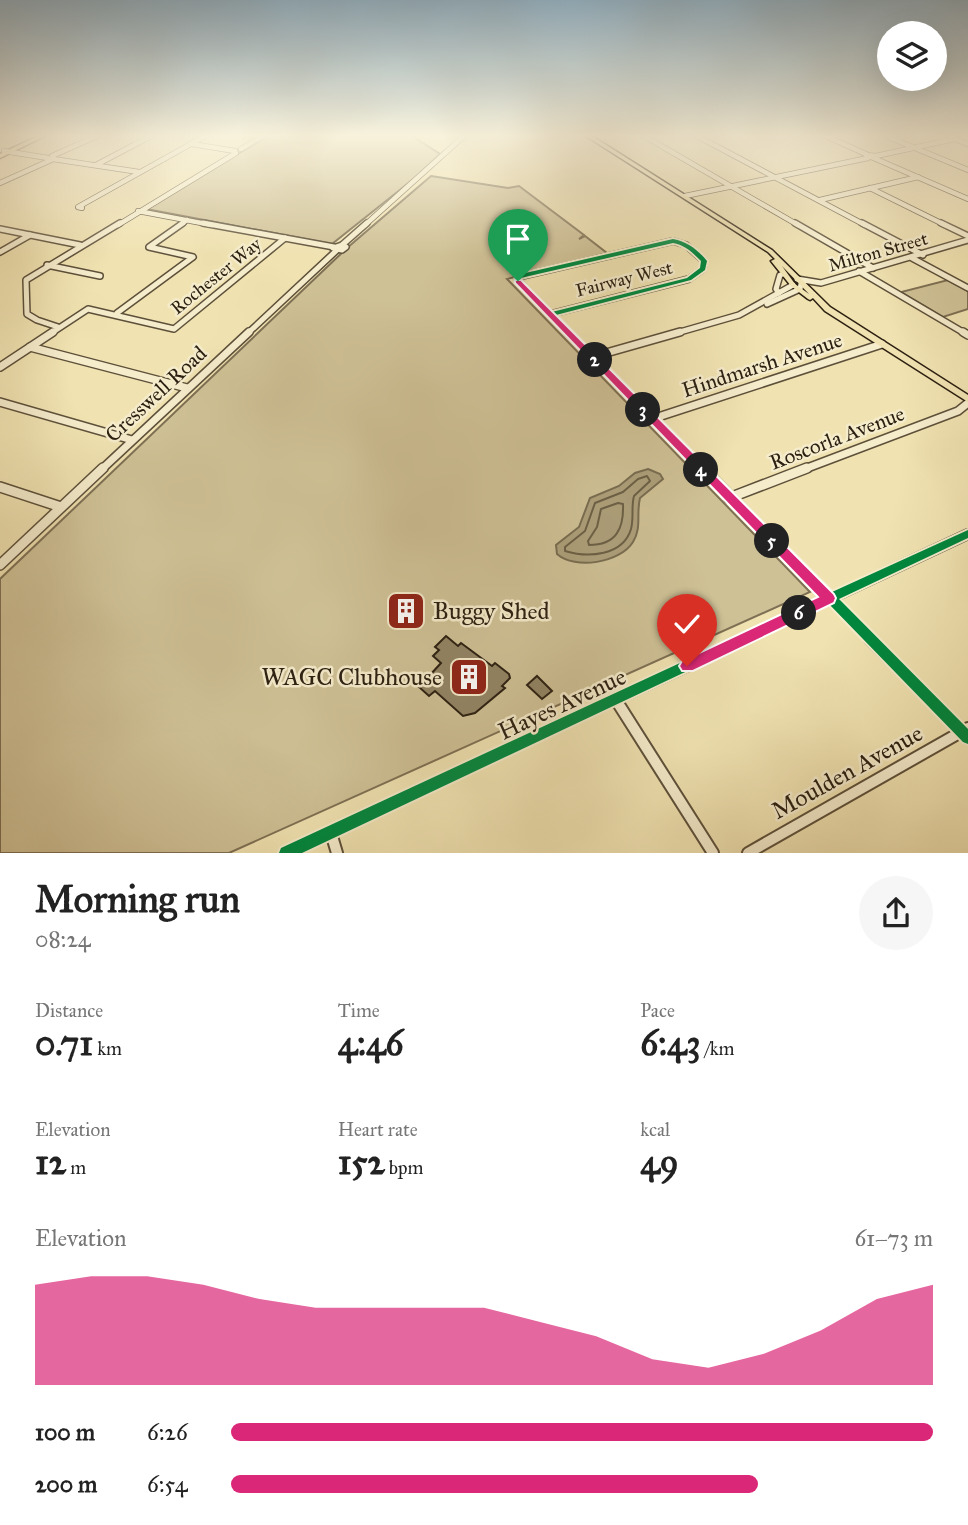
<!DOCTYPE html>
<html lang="en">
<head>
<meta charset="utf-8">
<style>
  :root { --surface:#fff; --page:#f6f6f6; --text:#222; --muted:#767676; --accent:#db2777 }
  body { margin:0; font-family:"IM FELL Great Primer",serif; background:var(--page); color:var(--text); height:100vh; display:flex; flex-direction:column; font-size:26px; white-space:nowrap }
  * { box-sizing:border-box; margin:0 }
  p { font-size:23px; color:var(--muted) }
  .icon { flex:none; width:38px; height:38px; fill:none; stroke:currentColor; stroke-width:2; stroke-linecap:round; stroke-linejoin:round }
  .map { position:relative; height:853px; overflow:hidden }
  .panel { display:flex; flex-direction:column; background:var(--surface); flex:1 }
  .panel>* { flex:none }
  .tools { position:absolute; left:877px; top:21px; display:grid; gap:14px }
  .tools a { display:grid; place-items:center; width:70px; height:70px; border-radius:50%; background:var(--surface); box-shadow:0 7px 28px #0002; font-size:35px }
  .pin { position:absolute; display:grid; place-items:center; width:60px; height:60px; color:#fff; margin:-72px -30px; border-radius:50% 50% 50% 0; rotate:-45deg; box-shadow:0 0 7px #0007 }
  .pin .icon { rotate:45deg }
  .km { position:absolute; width:35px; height:35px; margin:-18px; border-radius:50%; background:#222; color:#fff; font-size:19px; line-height:35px; text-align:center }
  .round { display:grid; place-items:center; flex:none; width:74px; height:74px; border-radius:37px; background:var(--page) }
  .summary { display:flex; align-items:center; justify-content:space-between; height:119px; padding:0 35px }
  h1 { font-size:38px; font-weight:800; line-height:52px }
  .stats { display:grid; grid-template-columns:repeat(3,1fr); gap:10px; height:119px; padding:7px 35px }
  .stats div { display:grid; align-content:center }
  .stats b { font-size:35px; font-weight:800 }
  .stats small { font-size:19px; font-weight:400 }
  .stats p { font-size:19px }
  .chart { height:196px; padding:14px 35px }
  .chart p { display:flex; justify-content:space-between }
  .chart svg { width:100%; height:126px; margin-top:7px; fill:var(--accent); opacity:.7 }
  ul { padding:0 35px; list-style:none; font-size:23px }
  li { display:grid; grid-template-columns:112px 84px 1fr; align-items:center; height:52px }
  li i { height:18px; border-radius:9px; background:var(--accent) }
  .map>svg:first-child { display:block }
  .green { fill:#cfc196; stroke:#7e7054; stroke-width:2 }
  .water { fill:#ada07b; stroke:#796d51; stroke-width:2 }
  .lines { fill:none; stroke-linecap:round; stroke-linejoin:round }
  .shore { stroke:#6c6046; stroke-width:2 }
  .building { fill:#928565; stroke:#2c2012; stroke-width:2 }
  .minor-far4-casing { stroke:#5d503a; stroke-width:6 }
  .minor-far3-casing { stroke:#5d503a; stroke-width:8 }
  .minor-far2-casing { stroke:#5d503a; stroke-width:10 }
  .minor-far1-casing { stroke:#5d503a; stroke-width:12 }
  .minor-casing { stroke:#5d503a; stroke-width:14 }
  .major-casing { stroke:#2c2012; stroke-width:3 }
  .minor-far4 { stroke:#f5eccc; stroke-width:4.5 }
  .minor-far3 { stroke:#f5eccc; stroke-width:5 }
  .minor-far2 { stroke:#f5eccc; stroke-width:7 }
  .minor-far1 { stroke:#f5eccc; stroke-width:9 }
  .minor { stroke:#f5eccc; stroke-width:10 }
  .major { fill:#f0e2b1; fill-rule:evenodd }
  .cycleway-casing { stroke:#f5eccc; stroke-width:4 }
  .cycleway { fill:#00873e; fill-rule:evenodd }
  .route { fill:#db2777; stroke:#fff; stroke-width:2 }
  .labels { text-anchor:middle; stroke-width:5; stroke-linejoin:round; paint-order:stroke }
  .far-street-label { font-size:18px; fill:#2c2012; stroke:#f5eccc }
  .street-label { font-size:21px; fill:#2c2012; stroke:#f5eccc }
  .near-poi-label { font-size:24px; fill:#2c2012; stroke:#f5eccc; text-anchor:start }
  .near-street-label { font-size:24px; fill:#2c2012; stroke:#f5eccc }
</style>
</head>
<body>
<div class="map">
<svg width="968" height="853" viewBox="0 0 968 853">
  <rect width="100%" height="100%" fill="#f0e2b1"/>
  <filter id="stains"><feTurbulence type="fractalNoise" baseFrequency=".00286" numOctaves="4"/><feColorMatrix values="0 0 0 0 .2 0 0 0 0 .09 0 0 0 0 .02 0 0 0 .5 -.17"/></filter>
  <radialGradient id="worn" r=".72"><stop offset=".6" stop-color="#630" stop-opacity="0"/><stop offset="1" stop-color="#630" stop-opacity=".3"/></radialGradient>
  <g class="green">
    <polygon points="268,136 412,136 440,154 416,177 332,244 146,209"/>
    <polygon points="431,176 508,188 519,186 584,235 579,239 585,236 607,253 507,279 810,592 229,853 0,853 0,579 347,248"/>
    <polygon points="948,280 968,291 968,309 943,317 901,292"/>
  </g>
  <path class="water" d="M 648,469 L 660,474 L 663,479 L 640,498 C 636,513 642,528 633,542 C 620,563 575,570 557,554 L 556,545 L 579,527 L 590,498 L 619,486 L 635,473 Z"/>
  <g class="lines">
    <g class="shore">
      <path d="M 647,476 L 650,481 L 634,496 C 631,507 634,518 631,529 C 623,556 588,558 565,551 L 565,547 L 585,531 L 595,503 L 623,492 L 638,479 Z"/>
      <path d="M 618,503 L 623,504 C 624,529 616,545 589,545 L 588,541 L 597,527 L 601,509 Z"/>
    </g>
  </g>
  <g class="building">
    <polygon points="416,597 416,624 396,624 396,598"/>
    <polygon points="446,636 458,646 461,643 492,666 495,663 509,674 510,678 502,686 505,688 475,713 463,716 435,691 429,696 419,687 441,663 433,656 439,650 435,647"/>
    <polygon points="537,676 552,691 542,699 527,685"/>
  </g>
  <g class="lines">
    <defs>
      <g id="minor-far4">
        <polyline points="644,136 798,225"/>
        <polyline points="697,136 865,225"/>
        <polyline points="826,136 868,155"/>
        <polyline points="886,136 968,170"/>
        <polyline points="952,138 968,144"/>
        <polyline points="192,144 235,151"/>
        <polyline points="241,149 263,136"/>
        <polyline points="4,151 48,158"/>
        <polygon points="866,155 876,156 876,159"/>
        <polyline points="52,156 97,136"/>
        <polyline points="876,156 954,139"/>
        <polyline points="53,159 139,172"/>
        <polyline points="876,159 968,199"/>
        <polyline points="96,165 151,136"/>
        <polyline points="0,183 51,160"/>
        <polyline points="870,188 945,225"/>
        <polyline points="685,196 868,158"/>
        <polyline points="820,200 918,177"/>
        <polyline points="82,208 78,207 205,136"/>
        <polyline points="138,211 212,225"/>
        <polyline points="118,225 236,153"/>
        <polyline points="180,225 187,220"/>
        <polyline points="365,225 464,136"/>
      </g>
      <g id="minor-far3">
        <polyline points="203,223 334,247"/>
        <polyline points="795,223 873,268"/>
        <polyline points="862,223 923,255"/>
        <polyline points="941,223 968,236"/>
        <polyline points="0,229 80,245"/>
        <polygon points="342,245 346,247 342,250 333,248"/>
        <polyline points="342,245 367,223"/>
        <polyline points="0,252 30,235"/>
        <polyline points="912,258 968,288"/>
        <polyline points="47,265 100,276"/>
        <polyline points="859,271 966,334"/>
        <polyline points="797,279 821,283 968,240"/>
        <polyline points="779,293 776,289 780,275 783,274"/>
        <polyline points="767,304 800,289 801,284"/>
        <polyline points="117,313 193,257 149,247 183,223"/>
        <polyline points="551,314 689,279 703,269 704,261 686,245 673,241 518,277 518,281 570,334"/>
        <polyline points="58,327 37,320 27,314 26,280 120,223"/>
        <polyline points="50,334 88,309 174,329 285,238"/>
        <polyline points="247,334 337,250"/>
        <polyline points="673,334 739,315 793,285"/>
      </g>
      <g id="minor-far2">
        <polyline points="568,332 704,470"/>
        <polyline points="963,332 968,335"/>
        <polyline points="30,347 187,388"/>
        <polyline points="592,357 680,332"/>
        <polyline points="0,367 53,332"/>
        <polyline points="0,402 132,440"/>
        <polyline points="652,419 882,344"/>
        <polyline points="101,470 249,332"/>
        <polyline points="802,470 958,411 968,403"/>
      </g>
      <g id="minor-far1">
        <polyline points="703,468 872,641"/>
        <polyline points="0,487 61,507"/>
        <polyline points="729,498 807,468"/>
        <polyline points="0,565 103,468"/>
        <polyline points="740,641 968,534"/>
      </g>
      <g id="minor">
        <polyline points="870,639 968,738"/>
        <polyline points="616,700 713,853"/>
        <polyline points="331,833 337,853"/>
        <polyline points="286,853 744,639"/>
        <polyline points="748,853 968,728"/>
      </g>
      <g id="major">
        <polygon points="38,136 45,136 0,158 0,154"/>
        <path d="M 586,136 L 592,136 L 772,250 L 830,307 L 968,395 L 968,402 L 825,311 L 813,298 L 810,300 L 808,299 L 791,286 L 771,261 L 775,259 L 768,252 ZM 782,266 L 809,294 L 795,284 Z"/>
      </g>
    </defs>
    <use href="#minor-far4" class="minor-far4-casing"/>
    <use href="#minor-far3" class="minor-far3-casing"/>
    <use href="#minor-far2" class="minor-far2-casing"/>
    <use href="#minor-far1" class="minor-far1-casing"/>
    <use href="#minor" class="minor-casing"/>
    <use href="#major" class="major-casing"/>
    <use href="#minor-far4" class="minor-far4"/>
    <use href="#minor-far3" class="minor-far3"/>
    <use href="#minor-far2" class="minor-far2"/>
    <use href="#minor-far1" class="minor-far1"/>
    <use href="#minor" class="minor"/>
    <use href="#major" class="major"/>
    <defs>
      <path id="cycleway" d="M 673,239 C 688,242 698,250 707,261 L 705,270 L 691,280 L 556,315 L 832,592 L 968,530 L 968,538 L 839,599 L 968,729 L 968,744 L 963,742 L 829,604 L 302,853 L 279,853 L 281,848 L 822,597 L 515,281 L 516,276 L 521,274 ZM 673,243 C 685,245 693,253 701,261 L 700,268 L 687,278 L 552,312 L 521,281 L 521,278 L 525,277 Z"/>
    </defs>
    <use href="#cycleway" class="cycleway-casing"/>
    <use href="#cycleway" class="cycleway"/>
  </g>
  <linearGradient id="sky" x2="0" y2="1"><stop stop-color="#90acbc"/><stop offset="0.53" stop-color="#f8f2dc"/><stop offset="1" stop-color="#f8f2dc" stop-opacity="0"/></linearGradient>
  <rect width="968" height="256" fill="url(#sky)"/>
  <polygon class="route" points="515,280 521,280 834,594 836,598 834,603 693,671 682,671 679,666 682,661 818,597 515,283"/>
  <defs>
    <symbol id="building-square" viewBox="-11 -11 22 22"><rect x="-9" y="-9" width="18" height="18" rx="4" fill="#8f2418" stroke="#f5eccc"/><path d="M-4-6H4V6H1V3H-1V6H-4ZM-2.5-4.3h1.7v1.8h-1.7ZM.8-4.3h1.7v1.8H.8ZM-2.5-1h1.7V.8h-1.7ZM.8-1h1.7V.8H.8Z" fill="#fff"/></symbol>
  </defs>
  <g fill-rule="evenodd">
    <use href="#building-square" x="384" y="589" width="44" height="44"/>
    <use href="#building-square" x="447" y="655" width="44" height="44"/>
  </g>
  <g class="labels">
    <g class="far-street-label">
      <text transform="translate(878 252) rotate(-16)" y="6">Milton Street</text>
      <text transform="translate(216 276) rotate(-39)" y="6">Rochester Way</text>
      <text transform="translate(624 279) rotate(-14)" y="6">Fairway West</text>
    </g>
    <g class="street-label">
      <text transform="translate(762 365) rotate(-18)" y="7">Hindmarsh Avenue</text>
      <text transform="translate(156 394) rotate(-43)" y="7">Cresswell Road</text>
      <text transform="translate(837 438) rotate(-21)" y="7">Roscorla Avenue</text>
    </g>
    <g class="near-poi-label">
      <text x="433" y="619">Buggy Shed</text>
      <text x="442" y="685" text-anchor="end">WAGC Clubhouse</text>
    </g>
    <g class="near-street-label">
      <text transform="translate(562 704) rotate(-25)" y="8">Hayes Avenue</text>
      <text transform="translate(847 772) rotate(-29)" y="8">Moulden Avenue</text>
    </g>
  </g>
  <rect width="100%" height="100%" filter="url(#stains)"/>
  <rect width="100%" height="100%" fill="url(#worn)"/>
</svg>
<div class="tools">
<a><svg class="icon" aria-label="layers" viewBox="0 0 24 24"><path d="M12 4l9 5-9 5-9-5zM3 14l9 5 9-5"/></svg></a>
</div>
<div class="pin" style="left:518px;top:281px;background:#1e9e55"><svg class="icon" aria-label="arrive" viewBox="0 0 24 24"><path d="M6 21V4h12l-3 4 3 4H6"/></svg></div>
<div class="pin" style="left:687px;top:666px;background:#d93025"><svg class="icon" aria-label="check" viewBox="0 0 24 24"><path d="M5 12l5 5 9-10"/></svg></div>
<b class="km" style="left:595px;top:360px">2</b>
<b class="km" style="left:643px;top:410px">3</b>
<b class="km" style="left:701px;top:470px">4</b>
<b class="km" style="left:772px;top:541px">5</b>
<b class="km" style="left:799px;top:613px">6</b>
</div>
<section class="panel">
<div class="summary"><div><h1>Morning run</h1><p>08:24</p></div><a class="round"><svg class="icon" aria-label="share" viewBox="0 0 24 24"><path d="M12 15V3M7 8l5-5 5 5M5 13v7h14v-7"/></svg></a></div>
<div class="stats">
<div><p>Distance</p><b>0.71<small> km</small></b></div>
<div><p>Time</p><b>4:46</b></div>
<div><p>Pace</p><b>6:43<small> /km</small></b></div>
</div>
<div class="stats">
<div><p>Elevation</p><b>12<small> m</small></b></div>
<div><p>Heart rate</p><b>152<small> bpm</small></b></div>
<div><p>kcal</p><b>49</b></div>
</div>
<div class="chart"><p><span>Elevation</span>61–73 m</p>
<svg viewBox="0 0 160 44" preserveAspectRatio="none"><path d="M0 44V9L10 6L20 6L30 9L40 14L50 17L60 17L70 17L80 17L90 22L100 27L110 35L120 38L130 33L140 25L150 14L160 9V44z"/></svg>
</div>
<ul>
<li><b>100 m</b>6:26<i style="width:100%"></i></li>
<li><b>200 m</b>6:54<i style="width:75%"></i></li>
</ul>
</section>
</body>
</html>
